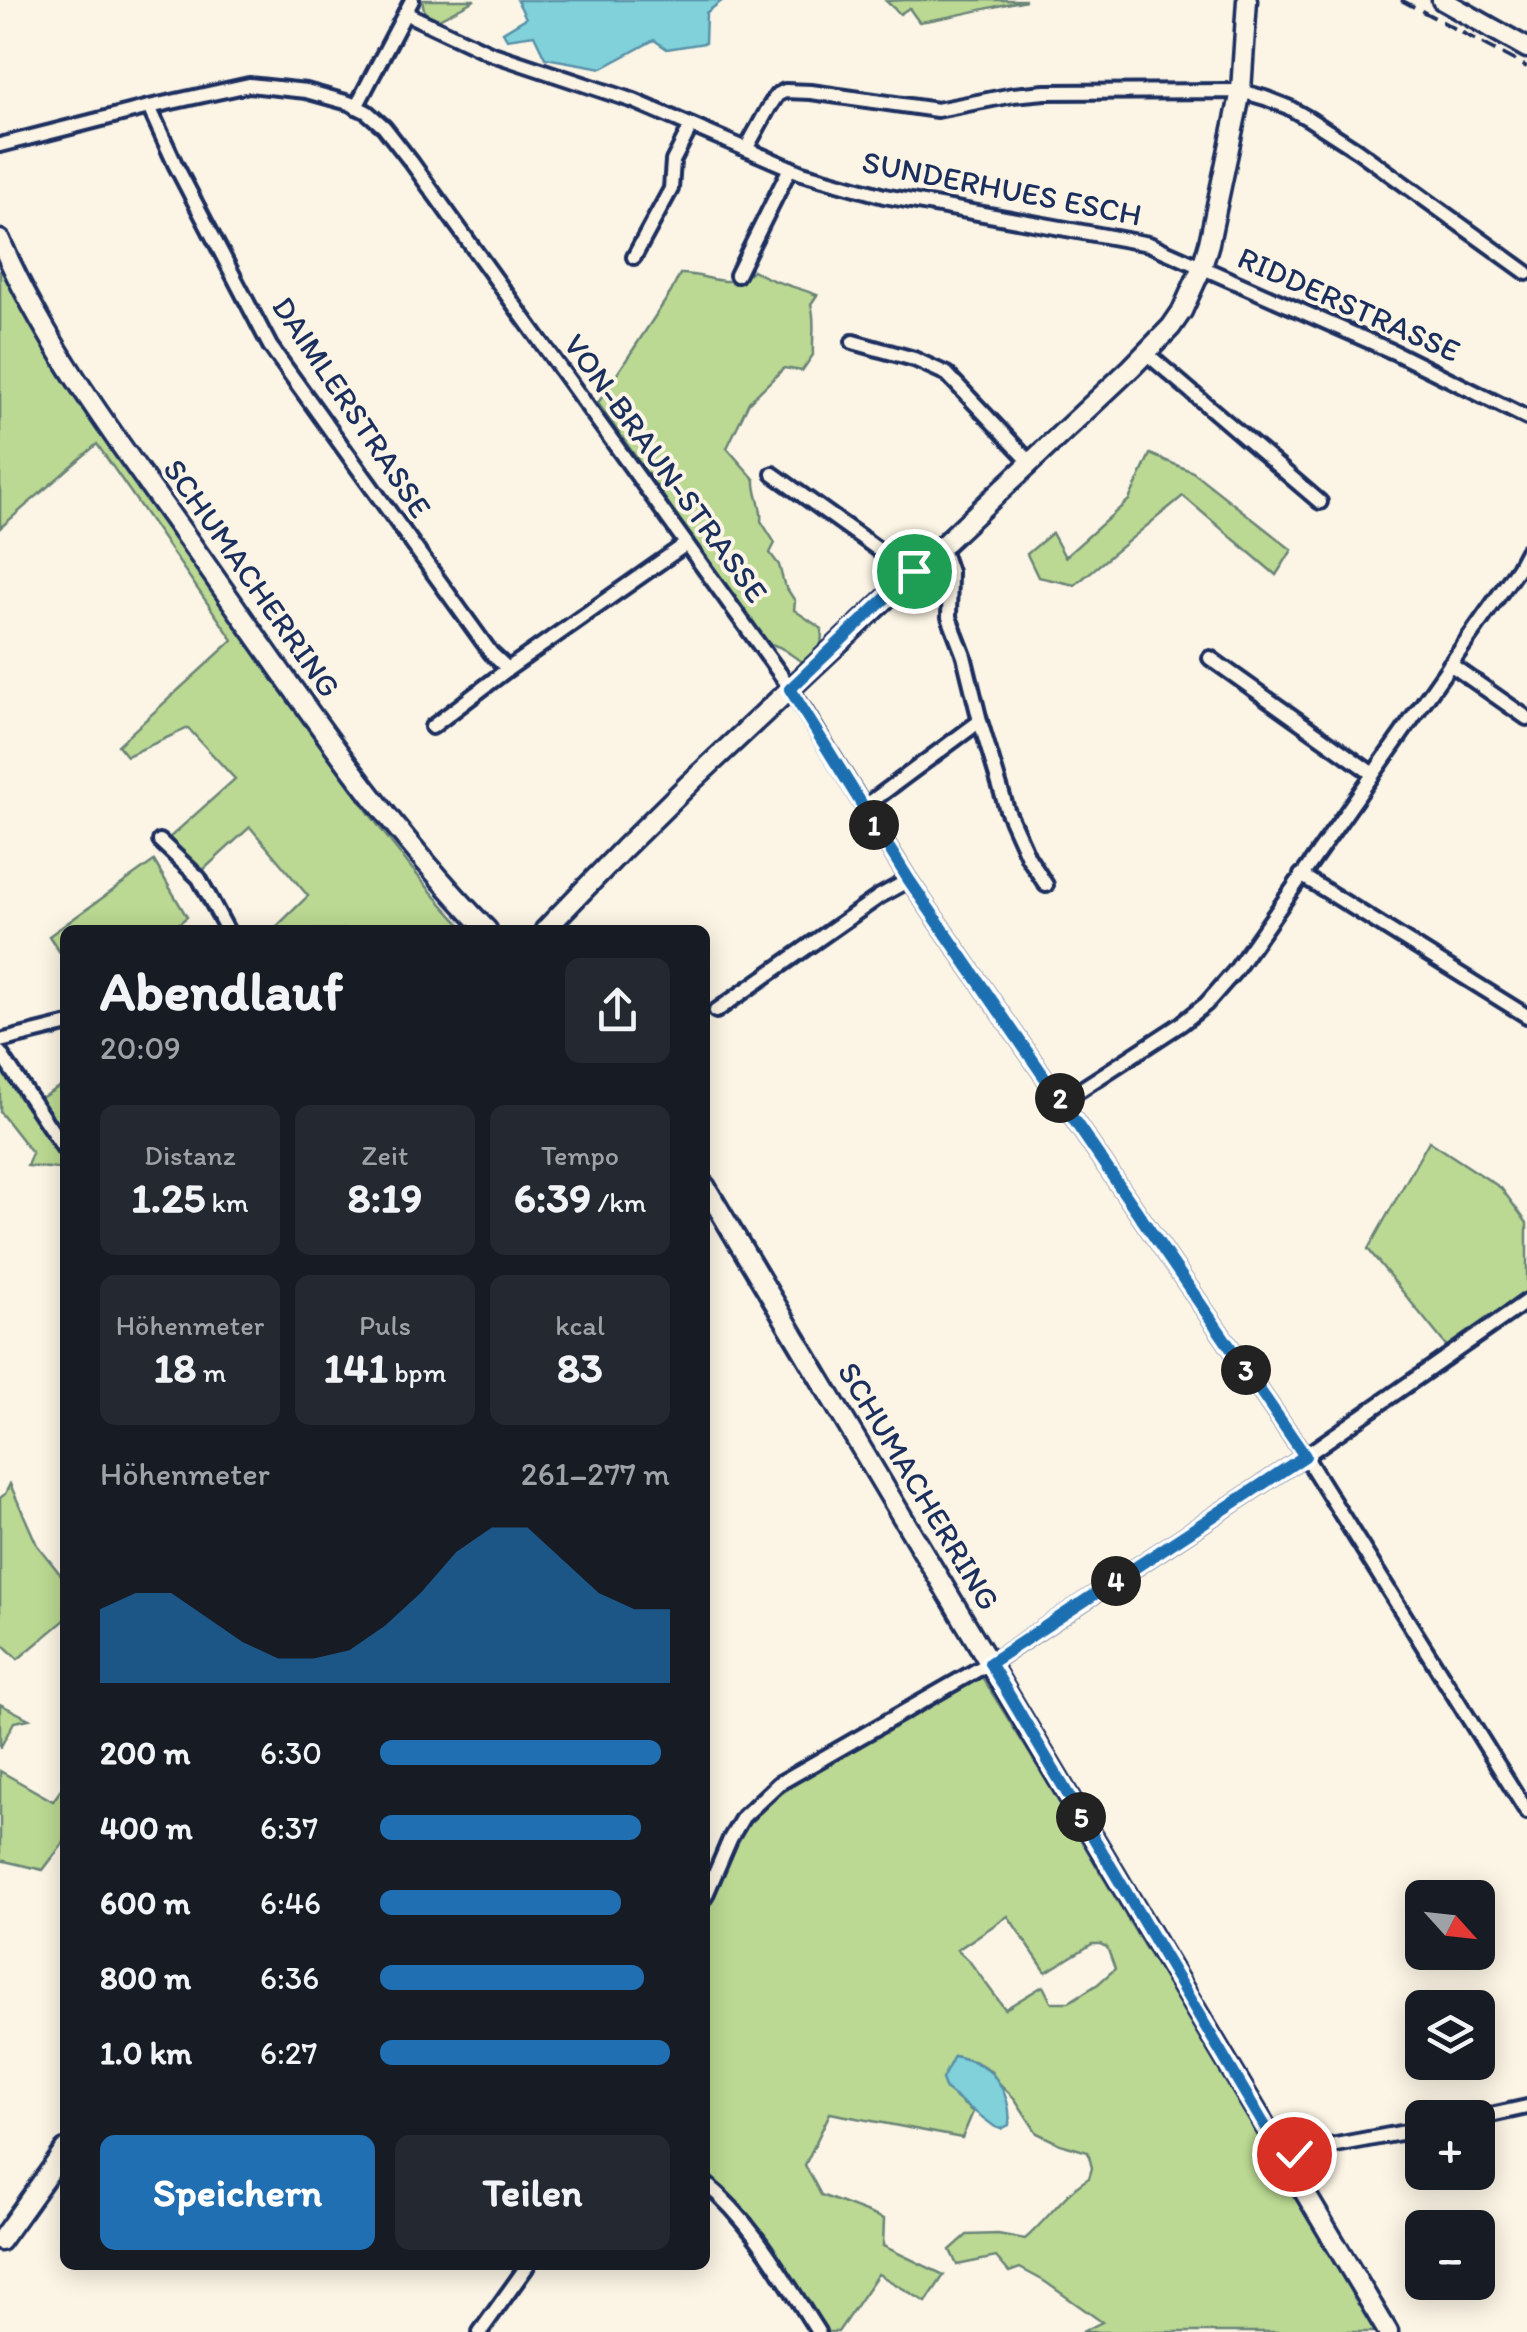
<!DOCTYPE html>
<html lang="de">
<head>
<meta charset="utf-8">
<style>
  :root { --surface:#171b24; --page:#242831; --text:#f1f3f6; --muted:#9ea1a6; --accent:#1f6fb2 }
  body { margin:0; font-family:Itim,sans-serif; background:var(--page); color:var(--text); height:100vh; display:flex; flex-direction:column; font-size:38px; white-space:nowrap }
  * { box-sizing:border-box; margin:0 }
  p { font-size:32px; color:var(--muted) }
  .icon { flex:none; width:55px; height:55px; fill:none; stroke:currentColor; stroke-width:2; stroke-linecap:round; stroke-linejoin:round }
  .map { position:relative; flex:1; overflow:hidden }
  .side { position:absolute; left:60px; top:925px; width:650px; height:1345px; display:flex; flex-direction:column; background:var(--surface); border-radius:15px; box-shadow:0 5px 25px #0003 }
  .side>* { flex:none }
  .needle { width:65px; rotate:117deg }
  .tools { position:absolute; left:1405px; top:1880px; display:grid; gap:20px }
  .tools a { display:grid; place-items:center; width:90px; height:90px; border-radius:15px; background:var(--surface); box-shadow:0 5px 25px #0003; font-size:50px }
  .pin { position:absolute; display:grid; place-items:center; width:85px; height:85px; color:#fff; margin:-42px; border:5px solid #fff; border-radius:50%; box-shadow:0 2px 10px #0007 }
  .km { position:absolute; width:50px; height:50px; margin:-25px; border-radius:50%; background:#222; color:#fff; font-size:28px; line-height:50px; text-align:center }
  .round { display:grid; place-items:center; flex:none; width:105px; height:105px; border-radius:15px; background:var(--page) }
  .summary { display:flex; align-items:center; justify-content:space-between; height:170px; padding:0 40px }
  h1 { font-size:55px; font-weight:700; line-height:75px }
  .stats { display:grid; grid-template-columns:repeat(3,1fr); gap:15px; height:170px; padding:10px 40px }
  .stats div { display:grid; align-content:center; border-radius:15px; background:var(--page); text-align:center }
  .stats b { font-size:42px; font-weight:700 }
  .stats small { font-size:28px; font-weight:400 }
  .stats p { font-size:28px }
  .chart { height:280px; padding:20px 40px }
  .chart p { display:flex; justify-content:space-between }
  .chart svg { width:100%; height:180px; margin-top:10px; fill:var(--accent); opacity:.7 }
  .primary-button { display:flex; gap:20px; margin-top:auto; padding:20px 40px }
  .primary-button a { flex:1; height:115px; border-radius:15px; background:var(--accent); color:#fff; font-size:40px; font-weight:700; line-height:115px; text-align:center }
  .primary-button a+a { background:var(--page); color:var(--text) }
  ul { padding:0 40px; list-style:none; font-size:32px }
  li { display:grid; grid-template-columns:160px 120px 1fr; align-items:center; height:75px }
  li i { height:25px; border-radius:12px; background:var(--accent) }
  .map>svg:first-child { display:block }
  .green { fill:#bbd992; stroke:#6b8478; stroke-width:2.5; fill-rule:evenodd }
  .water { fill:#80d1d9; stroke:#5890a8; stroke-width:2.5 }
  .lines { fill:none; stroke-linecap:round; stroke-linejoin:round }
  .minor-casing { stroke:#1b2f5e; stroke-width:20 }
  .secondary-casing { stroke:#1b2f5e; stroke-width:25 }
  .minor { stroke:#fcf5e5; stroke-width:12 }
  .secondary { stroke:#fcf5e5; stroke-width:18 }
  .rail { stroke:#1b2f5e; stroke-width:4; stroke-dasharray:15 8; stroke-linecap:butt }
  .route-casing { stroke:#fff; stroke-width:20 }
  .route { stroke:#1f6fb2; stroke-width:12 }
  .labels { text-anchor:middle; stroke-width:8; stroke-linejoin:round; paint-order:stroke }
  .street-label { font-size:32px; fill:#1b2f5e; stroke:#fcf5e5 }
</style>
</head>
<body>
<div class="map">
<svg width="1527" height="2332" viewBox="0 0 1527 2332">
  <rect width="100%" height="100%" fill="#fcf5e5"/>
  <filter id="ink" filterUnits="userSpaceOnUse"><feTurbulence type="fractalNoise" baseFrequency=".01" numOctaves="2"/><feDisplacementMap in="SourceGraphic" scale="20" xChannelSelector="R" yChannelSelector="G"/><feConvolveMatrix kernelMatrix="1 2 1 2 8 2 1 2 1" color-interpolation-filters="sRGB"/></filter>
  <g filter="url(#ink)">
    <g class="green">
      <polygon points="422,0 475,0 433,22 425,14"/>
      <path d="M 905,0 L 1026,0 C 990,7 955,17 919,22 L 909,8 L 900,14 L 886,1 Z"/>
      <path d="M 0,261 L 15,294 C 104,426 192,559 282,690 C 340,773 396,857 466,930 L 273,930 L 308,896 L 250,827 L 201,872 L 169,838 L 235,779 L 188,728 L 127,756 L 118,745 L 233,640 L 97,444 L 0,528 Z"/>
      <path d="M 753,270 C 772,283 795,286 817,295 L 811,304 C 816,321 812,337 813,355 L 802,371 L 784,368 L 749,402 L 727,448 L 755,480 C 754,494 763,507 761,521 L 775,543 L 770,553 L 779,565 L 784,584 L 795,601 L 794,610 L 822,629 L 821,653 L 805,663 C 789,655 784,646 766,643 L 598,403 L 671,292 L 680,274 C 707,273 731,293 753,270 Z"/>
      <polygon points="1150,454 1193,472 1292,550 1276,575 1183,496 1075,585 1038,577 1027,554 1052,533 1065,557 1129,500"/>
      <polygon points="154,861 187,917 171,930 65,930 65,960 49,936"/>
      <polygon points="0,1048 6,1053 41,1098 65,1083 65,1177 59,1169 27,1166 32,1153 0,1112"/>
      <polygon points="1429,1141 1501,1188 1527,1223 1527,1291 1449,1349 1368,1249"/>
      <polygon points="10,1484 37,1545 65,1580 65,1620 18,1659 0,1642 0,1498 5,1494"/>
      <path d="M 982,1677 L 1043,1775 L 1139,1938 L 1232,2086 L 1378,2332 L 1082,2332 L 1102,2322 L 1044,2281 L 1020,2268 L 1009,2272 L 996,2257 L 957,2265 L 950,2250 L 967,2235 L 998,2234 L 1025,2239 C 1048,2219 1064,2193 1089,2178 L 1092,2168 L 1088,2152 L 1060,2144 L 1037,2133 L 1015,2099 L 998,2082 L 990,2070 L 976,2062 L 955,2056 L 947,2090 L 973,2112 L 962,2138 L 830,2113 L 805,2165 L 821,2195 L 884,2219 L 883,2246 L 944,2275 L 926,2302 L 878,2274 L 838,2332 L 812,2332 L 775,2276 L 716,2202 L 719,2186 L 705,2173 L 705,1915 L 739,1837 L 759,1810 L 795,1784 ZM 1008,1916 L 1046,1972 L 1092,1944 L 1100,1944 L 1107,1947 L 1115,1969 L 1098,1984 L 1069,2002 L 1051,2002 L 1043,1986 L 1005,2009 L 970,1962 L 957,1950 Z"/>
      <polygon points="0,1704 29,1719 14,1722 0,1748"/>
      <polygon points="0,1771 53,1801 65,1784 65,1841 43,1870 0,1860"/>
    </g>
    <g class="water">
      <polygon points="517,0 723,0 706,13 705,43 667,49 654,40 602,68 545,58 534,35 507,39 503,32 526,18"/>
      <path d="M 954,2056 C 965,2059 976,2061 985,2068 C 1001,2079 1012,2105 1009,2125 L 1001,2129 L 995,2127 L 946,2090 L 942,2079 Z"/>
    </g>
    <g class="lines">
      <defs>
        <g id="minor">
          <polyline points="405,13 490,53 634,101 802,173 884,196 1149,244 1394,352 1527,418"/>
          <polyline points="149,107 175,164 270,346 491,653 508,669"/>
          <polyline points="356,107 412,0"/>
          <polyline points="0,145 149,107 249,85 306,91 349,103 367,112 384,127 412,163 791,689 909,880 1305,1456 1527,1812"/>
          <polyline points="746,149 768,109 777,95 785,91 811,92 937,110 1013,95 1045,92 1241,91 1265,98 1288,107 1309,119 1357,150 1527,273"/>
          <polyline points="634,257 671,189 673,161 691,126"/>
          <polyline points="737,275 790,168"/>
          <polyline points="853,342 914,359 947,374 1030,462"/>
          <polyline points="1146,353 1320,502"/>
          <polyline points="773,474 897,563 914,571"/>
          <polyline points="941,546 950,572 949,617 964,656 980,721 1007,810 1028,857 1046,885"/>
          <polyline points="1210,658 1373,774"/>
          <polyline points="1450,664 1527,718"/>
          <polyline points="432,727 508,669 686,544"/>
          <polyline points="864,807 980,721"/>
          <polyline points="160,841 199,878 227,930"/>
          <polyline points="1301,875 1527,1016"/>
          <polyline points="716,1011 880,896 909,880"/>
          <polyline points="0,1041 65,1025"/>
          <polyline points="0,1053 65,1150"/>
          <polyline points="1063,1101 1181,1024 1206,1004 1235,971 1518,568 1527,551"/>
          <polyline points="705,1897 730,1839 743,1817 778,1784 998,1658 1305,1456 1527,1301"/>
          <polyline points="1477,2118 1527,2107"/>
          <polyline points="1282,2155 1422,2129"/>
          <path d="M 705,2183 C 753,2222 785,2281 818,2332"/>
          <polyline points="480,2332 528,2265"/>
        </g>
        <g id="secondary">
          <polyline points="1442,0 1527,48"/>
          <path d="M 0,240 C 49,354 128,454 199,555 C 290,684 377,817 487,930"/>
          <polyline points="545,930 624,848 691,782 1131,368 1171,327 1182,311 1202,267 1209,243 1241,91 1247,0"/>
          <polyline points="705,1186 1388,2332"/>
          <polyline points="0,2241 65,2150"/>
        </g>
      </defs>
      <use href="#minor" class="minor-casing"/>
      <use href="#secondary" class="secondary-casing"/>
      <use href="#minor" class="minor"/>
      <use href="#secondary" class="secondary"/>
      <polyline class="rail" points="1401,0 1527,67"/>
    </g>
  </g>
  <g class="lines" filter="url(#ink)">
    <defs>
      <polyline id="route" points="914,571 790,689 909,880 1305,1456 990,1663 1282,2155 1294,2154"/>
    </defs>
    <use href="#route" class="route-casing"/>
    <use href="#route" class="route"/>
  </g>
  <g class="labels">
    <g class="street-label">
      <text transform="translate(1002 188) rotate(11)" y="11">SUNDERHUES ESCH</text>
      <text transform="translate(1349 304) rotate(24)" y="11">RIDDERSTRASSE</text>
      <text transform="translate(352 407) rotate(56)" y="11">DAIMLERSTRASSE</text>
      <text transform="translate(666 468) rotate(54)" y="11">VON-BRAUN-STRASSE</text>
      <text transform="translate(252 578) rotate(55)" y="11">SCHUMACHERRING</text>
      <text transform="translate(919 1486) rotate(59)" y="11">SCHUMACHERRING</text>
    </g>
  </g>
</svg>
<div class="tools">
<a><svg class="needle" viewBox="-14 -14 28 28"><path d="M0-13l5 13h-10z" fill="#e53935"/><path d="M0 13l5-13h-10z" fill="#9ea1a6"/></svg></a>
<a><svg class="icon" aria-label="layers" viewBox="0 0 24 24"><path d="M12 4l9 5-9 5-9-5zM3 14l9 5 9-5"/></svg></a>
<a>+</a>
<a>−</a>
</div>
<div class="pin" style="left:914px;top:571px;background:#1e9e55"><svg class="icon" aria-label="arrive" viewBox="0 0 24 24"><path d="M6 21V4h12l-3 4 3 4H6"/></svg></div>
<div class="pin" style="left:1294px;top:2154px;background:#d93025"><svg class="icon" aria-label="check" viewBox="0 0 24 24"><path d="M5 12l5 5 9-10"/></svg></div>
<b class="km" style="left:874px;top:825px">1</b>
<b class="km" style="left:1060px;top:1098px">2</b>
<b class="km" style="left:1246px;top:1370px">3</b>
<b class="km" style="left:1116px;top:1581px">4</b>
<b class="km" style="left:1081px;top:1817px">5</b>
<section class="side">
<div class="summary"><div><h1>Abendlauf</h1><p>20:09</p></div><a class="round"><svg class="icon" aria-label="share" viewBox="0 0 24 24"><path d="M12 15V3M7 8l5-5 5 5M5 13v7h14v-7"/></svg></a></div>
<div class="stats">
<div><p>Distanz</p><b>1.25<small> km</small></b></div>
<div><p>Zeit</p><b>8:19</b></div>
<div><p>Tempo</p><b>6:39<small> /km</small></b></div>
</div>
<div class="stats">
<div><p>Höhenmeter</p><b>18<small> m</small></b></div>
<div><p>Puls</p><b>141<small> bpm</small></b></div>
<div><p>kcal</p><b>83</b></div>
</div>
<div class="chart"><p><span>Höhenmeter</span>261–277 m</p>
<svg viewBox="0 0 160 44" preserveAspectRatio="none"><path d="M0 44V26L10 22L20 22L30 28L40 34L50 38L60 38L70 36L80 30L90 22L100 12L110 6L120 6L130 14L140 22L150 26L160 26V44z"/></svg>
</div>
<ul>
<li><b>200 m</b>6:30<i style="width:97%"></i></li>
<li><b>400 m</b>6:37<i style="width:90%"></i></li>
<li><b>600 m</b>6:46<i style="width:83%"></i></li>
<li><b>800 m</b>6:36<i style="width:91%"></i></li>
<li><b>1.0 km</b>6:27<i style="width:100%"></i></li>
</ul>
<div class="primary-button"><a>Speichern</a><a>Teilen</a></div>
</section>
</div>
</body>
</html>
